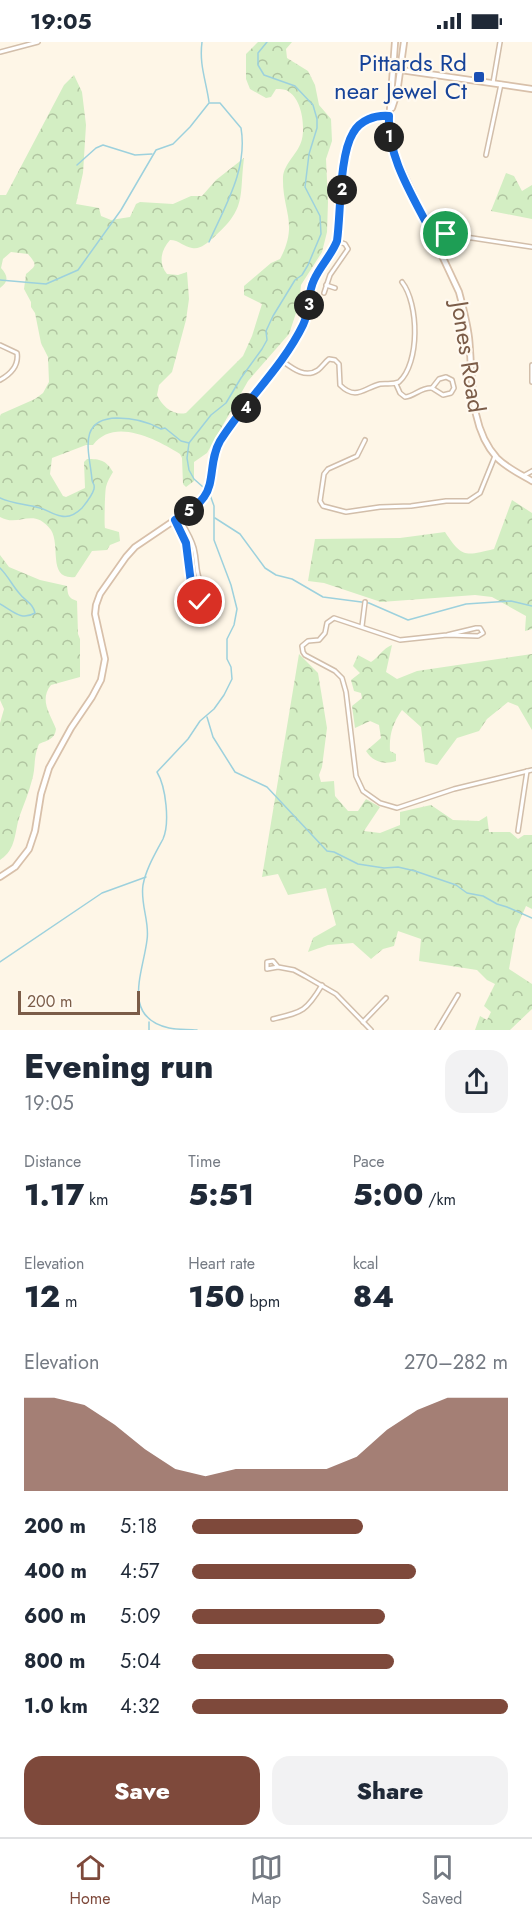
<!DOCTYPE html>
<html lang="en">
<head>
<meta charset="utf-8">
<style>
  :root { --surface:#fff; --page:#f2f2f3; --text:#1f2937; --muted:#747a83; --line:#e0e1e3; --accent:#7e493b }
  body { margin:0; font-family:Jost,sans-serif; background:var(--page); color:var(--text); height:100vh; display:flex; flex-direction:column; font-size:22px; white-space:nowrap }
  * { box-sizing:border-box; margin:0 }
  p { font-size:20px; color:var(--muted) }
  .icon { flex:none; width:33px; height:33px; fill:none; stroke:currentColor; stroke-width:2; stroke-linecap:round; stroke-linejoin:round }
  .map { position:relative; height:988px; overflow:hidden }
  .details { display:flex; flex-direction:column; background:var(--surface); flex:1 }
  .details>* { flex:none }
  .scale { position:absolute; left:18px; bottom:15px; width:122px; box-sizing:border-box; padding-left:6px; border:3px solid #7b5c48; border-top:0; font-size:16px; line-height:21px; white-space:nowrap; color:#7b5c48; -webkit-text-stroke:4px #fff9ef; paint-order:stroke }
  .pin { position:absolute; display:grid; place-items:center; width:51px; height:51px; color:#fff; margin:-26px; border:3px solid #fff; border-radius:50%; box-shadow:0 2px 6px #0007 }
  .km { position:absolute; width:30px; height:30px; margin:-15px; border-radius:50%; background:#222; color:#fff; font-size:16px; line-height:30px; text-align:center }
  .round { display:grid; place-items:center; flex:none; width:63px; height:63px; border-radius:18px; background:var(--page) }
  .overview { display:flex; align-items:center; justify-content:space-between; height:102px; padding:0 24px }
  h1 { font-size:33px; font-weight:800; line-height:45px }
  .metrics { display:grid; grid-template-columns:repeat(3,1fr); gap:9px; height:102px; padding:6px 24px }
  .metrics div { display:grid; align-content:center }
  .metrics b { font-size:30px; font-weight:800 }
  .metrics small { font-size:16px; font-weight:400 }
  .metrics p { font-size:16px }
  .chart { height:168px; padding:12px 24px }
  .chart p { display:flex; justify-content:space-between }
  .chart svg { width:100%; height:108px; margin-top:6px; fill:var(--accent); opacity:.7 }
  .button { display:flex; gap:12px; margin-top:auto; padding:12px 24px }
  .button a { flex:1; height:69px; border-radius:18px; background:var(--accent); color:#fff; font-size:24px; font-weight:800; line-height:69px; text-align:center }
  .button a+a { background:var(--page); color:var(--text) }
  ul { padding:0 24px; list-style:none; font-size:20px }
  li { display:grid; grid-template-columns:96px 72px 1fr; align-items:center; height:45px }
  li i { height:15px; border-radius:8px; background:var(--accent) }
  .status { display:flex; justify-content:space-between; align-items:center; height:42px; padding:0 30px; background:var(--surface); direction:ltr }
  .status svg { height:16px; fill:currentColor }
  .tabs { display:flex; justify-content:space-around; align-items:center; height:84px; border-top:2px solid var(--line); background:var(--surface); font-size:16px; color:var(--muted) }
  .tabs a { display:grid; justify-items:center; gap:3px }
  .tabs .active { color:var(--accent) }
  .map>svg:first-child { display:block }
  .forest { fill:url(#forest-crowns) }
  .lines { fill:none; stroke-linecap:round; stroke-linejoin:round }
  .stream { stroke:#9dd1dd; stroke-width:1.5 }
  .street-casing { stroke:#d2beaa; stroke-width:6 }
  .secondary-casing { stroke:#d8c0aa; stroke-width:8 }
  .street { stroke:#fff; stroke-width:3 }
  .secondary { stroke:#fff; stroke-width:4.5 }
  .route-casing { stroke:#fff; stroke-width:12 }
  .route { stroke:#1a73e8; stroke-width:8 }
  .transit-dot { fill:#1a4fb4; stroke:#fff9ef; stroke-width:2 }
  .labels { text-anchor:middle; stroke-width:4.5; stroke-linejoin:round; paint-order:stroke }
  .transit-label { font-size:24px; fill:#164399; stroke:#fff9ef; text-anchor:end }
  .street-label { font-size:24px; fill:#7b5c48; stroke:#fff9ef }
</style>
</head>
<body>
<div class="status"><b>19:05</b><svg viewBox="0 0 49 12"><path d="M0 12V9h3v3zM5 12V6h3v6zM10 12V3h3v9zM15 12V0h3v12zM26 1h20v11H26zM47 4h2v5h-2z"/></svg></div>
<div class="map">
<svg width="532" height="988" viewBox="0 0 532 988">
  <defs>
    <pattern id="forest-crowns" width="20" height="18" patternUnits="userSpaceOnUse" patternTransform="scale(1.5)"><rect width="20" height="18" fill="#d3eec3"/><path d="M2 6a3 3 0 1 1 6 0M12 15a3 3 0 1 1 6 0" fill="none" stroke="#b0c4a0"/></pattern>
  </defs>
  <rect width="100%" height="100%" fill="#fef6e7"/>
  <g class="forest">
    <path d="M 258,0 L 292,0 L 286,7 L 287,16 L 308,29 L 315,43 L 319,63 L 331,77 L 332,99 L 326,117 L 328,160 L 327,190 L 322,210 L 301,243 L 299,262 L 289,292 L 248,339 L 207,411 L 194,420 L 194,439 L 186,445 L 183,442 L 182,416 L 180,412 C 156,397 114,375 93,403 L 86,403 L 52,416 L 50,432 L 63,454 L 66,455 L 85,446 L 84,420 L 87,417 C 100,417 106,418 113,430 C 110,435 107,440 106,445 C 105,448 104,482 105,486 L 119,490 L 120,499 L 110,503 L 107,508 L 92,509 L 75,535 C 47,538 61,504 51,488 C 33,464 19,486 0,475 L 0,374 L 1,372 L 35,357 L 43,351 L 49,340 L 48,315 L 41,301 L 35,271 L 31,265 L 31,260 L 24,247 L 26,232 C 36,223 38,224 28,212 L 11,210 L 3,217 L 1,226 C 8,234 9,239 0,246 L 0,153 L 6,153 L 64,43 L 74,33 L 82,50 L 86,83 L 83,131 L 76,162 L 99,166 L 101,174 L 111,178 L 130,175 L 136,162 L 140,160 L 173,162 L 191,154 L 202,154 L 216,138 L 244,116 C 239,156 247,166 213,196 C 207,201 200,208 192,206 C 184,205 179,198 170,198 C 161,208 158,221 167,232 L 178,233 L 187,230 L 189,257 L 186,278 L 172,330 L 159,343 L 157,353 C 162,364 173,374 186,371 L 243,314 L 252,294 L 262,262 L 244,253 L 244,244 L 271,221 L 280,217 C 299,181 282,169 283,135 C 284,121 299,111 302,97 C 305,84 302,58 289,50 C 286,47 281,47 276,47 L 271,55 L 266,56 L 250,47 L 246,37 L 246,12 Z"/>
    <polygon points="506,131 514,134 522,149 532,143 532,177 491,169"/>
    <path d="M 512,458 L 532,471 L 532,587 L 525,589 L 526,574 L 492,555 L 475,553 L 381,560 L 324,541 L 308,539 L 315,497 L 400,496 L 445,490 C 462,516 465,514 494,507 Z"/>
    <path d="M 0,513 L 9,525 L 40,538 L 67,544 C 68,553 68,556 77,559 L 78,592 L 80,597 L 80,635 L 51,643 C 39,658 50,671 56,687 C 55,697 48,698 39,702 C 33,716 36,725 32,738 C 29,750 24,762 20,773 C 14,790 17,807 0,818 L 0,681 L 4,667 L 0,658 Z"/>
    <path d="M 392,603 L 386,630 L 397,637 L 417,629 L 532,612 L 532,688 L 518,664 L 508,660 L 487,677 L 479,689 L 457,696 L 437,723 L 425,720 L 421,685 L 402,668 C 393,681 389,692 390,709 L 396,712 L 396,719 C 384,723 373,720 366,709 L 381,696 L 379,683 L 370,679 L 355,686 L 352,664 L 362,656 L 361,651 L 354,649 L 351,638 L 360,631 L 353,624 L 358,613 L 371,620 C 379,615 383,606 392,603 Z"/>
    <polygon points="299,612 318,631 327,686 322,725 319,733 321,740 334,739 335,754 348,769 358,769 366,757 380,765 364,789 380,791 400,783 400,770 431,763 453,778 479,779 487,774 489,790 510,790 518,797 524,793 532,793 532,867 526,864 516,887 509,927 532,942 532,967 510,988 475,988 480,974 487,978 491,970 484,964 495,942 487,938 477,928 419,919 421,897 398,889 394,904 383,907 371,917 353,901 328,903 308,910 313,896 336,883 326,846 288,853 278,832 262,835"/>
  </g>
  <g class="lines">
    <g class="stream">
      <path d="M 202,0 C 199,23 206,38 209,60"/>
      <polyline points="77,123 96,106 103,103 135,113 152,112"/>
      <path d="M 0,238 L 46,242 L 78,228 L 121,168 L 156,108 L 173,102 L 190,85 L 209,61 L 220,61 L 241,86 C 248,127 225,164 209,200"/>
      <polyline points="203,445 194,437 189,428 187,416 189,401 211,373 226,361 241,336 262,307 267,298 266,289 273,274 295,238 302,233 308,223 321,192 320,174 305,145 309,112 317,86 317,77 313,63 295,44 264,33 258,23 258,11 267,0"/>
      <path d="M 0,456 C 12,462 27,462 40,466 C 47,468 54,473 61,474 C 69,476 76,472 82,466 C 86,461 92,454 94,447 C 95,440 93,444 92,438 C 90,412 76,377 117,376 C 132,376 147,379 161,387 L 165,386 L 181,399 L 189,401"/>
      <polyline points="215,476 240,492 265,526 276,533 292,537 323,555 369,561 408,578 466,562 511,559 532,564"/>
      <path d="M 0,526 C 8,534 12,543 19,551 C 25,559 33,561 35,571 C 21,579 13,569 0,562"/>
      <polyline points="207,675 213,695 235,730 267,745 327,809 334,810 358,822 384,826 398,825 415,829 456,843 467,851 483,854 497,862 507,865 532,876"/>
      <polyline points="0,920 102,851 146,835"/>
      <polyline points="149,980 149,988"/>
      <path d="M 197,988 C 188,987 178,988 169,986 C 121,975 143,931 147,898 C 150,880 140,862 143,843 C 146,827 155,812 163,797 C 170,781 166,745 157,730 L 188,697 L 200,679 L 214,667 L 224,653 L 232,637 L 231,625 L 227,617 L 227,597 L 234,583 L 237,567 L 231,543 L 214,498 L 214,464 L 209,450"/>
    </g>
    <defs>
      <g id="street">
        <polyline points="0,10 38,0"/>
        <polyline points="493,41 500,0"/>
        <polyline points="486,113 501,42"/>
        <polyline points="433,194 446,192 532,205"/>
        <polyline points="326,243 335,246"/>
        <polyline points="324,251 330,233 348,207 345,202 337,199"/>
        <path d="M 0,303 L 17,311 C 19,324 11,332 0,338"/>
        <path d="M 281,318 C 292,326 305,337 318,328 C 322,325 325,320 329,317 L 335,318 L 339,322 L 340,343 C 356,359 364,346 380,342 C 386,341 392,343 399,340 C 420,321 419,262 402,240"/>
        <polyline points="532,323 532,340"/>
        <polygon points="446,335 452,338 454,346 451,351 443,353 432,346 439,337"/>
        <path d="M 396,342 L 400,351 L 405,355 C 415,354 421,345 432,346"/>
        <polyline points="365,398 357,414 328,427 324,432 320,459 323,464 346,470 380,465 411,464 446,459 468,459 480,451 495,414"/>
        <polyline points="523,434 532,429"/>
        <path d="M 175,478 C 179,485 184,492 186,500 C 191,516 182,557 205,560 L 209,558 L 209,550 C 193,534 199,526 194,506 C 191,495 185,486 179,476"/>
        <polyline points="362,584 365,560"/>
        <polyline points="447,593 478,594 483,591 480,586 476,586 447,593 400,598 334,576 327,581 325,591 319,598 308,599 302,604 303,610 305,613 335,629 342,636 346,650 356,734 363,749 380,761 397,766 454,747 532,728"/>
        <polyline points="518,789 527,729"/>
        <polyline points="278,925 273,919 267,920 267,927 278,925 294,928 305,934 336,952 371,988"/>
        <path d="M 273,977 C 302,970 306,970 322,943"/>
        <polyline points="363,980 386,956"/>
        <polyline points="437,988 458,953"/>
      </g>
      <g id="secondary">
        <path d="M 395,0 L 389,81 L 392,107 L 459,250 C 463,265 467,280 469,296 C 473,335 468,384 497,416 C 507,426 520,432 532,439"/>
        <polyline points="394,27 532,47"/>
        <polyline points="392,66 397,51 404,0"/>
        <path d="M 0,835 L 15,825 L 29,807 L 35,789 L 41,752 L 49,726 L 71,686 L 92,655 L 101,638 L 105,617 L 95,572 L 96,563 L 100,552 L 126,515 L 135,505 L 197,463 C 214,445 208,421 220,400 C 228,386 240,373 250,360 C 268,336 287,311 302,285 C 310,270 307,252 315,237 C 321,224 332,215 336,202 C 348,165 327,69 389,74"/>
      </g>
    </defs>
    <use href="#street" class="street-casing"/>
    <use href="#secondary" class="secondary-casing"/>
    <use href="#street" class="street"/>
    <use href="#secondary" class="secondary"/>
  </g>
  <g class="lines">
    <defs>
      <path id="route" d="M 200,560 L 192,549 L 186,501 L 175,478 C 185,472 197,465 204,455 C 215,440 209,418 220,399 C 245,359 282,326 303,283 C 310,269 307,252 314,238 C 320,224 331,214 337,199 C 341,171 339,114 353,91 C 360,78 375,73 389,74 C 387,117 415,157 433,194 L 446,192"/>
    </defs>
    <use href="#route" class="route-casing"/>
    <use href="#route" class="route"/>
  </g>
  <rect class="transit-dot" x="473" y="29" width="12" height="12" rx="3"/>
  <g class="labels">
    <g class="transit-label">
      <text x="467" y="29">Pittards Rd<tspan x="467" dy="28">near Jewel Ct</tspan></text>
    </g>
    <g class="street-label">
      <text transform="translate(468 315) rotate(81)" y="8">Jones Road</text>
    </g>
  </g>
</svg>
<div class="scale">200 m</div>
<div class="pin" style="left:446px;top:192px;background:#1e9e55"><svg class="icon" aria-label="arrive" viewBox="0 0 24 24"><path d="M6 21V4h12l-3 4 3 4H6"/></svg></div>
<div class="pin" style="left:200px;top:560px;background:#d93025"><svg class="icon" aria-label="check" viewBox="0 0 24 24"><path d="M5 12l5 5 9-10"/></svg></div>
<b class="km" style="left:389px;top:95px">1</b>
<b class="km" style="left:342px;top:148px">2</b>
<b class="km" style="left:309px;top:263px">3</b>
<b class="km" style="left:246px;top:366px">4</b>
<b class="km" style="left:189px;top:469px">5</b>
</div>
<section class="details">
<div class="overview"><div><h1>Evening run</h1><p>19:05</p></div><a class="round"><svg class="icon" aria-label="share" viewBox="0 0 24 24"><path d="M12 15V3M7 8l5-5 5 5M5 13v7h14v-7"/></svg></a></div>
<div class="metrics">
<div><p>Distance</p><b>1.17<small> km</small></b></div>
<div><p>Time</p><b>5:51</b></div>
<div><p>Pace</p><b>5:00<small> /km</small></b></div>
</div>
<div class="metrics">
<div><p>Elevation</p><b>12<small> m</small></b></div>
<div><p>Heart rate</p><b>150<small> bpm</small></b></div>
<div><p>kcal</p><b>84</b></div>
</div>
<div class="chart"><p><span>Elevation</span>270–282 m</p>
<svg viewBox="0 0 160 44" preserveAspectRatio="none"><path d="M0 44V6L10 6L20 9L30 17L40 27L50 35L60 38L70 35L80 35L90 35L100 35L110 30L120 19L130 11L140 6L150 6L160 6V44z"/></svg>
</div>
<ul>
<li><b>200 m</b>5:18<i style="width:54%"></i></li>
<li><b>400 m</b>4:57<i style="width:71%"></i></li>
<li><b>600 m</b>5:09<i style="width:61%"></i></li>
<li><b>800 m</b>5:04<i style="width:64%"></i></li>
<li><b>1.0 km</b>4:32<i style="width:100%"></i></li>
</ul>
<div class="button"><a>Save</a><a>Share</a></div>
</section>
<nav class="tabs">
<a class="active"><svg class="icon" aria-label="home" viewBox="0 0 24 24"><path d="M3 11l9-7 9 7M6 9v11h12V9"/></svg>Home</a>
<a><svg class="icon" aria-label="map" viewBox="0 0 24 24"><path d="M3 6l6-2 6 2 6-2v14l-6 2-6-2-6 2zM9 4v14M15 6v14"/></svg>Map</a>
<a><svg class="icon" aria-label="saved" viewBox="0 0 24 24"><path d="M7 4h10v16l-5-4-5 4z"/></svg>Saved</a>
</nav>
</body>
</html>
